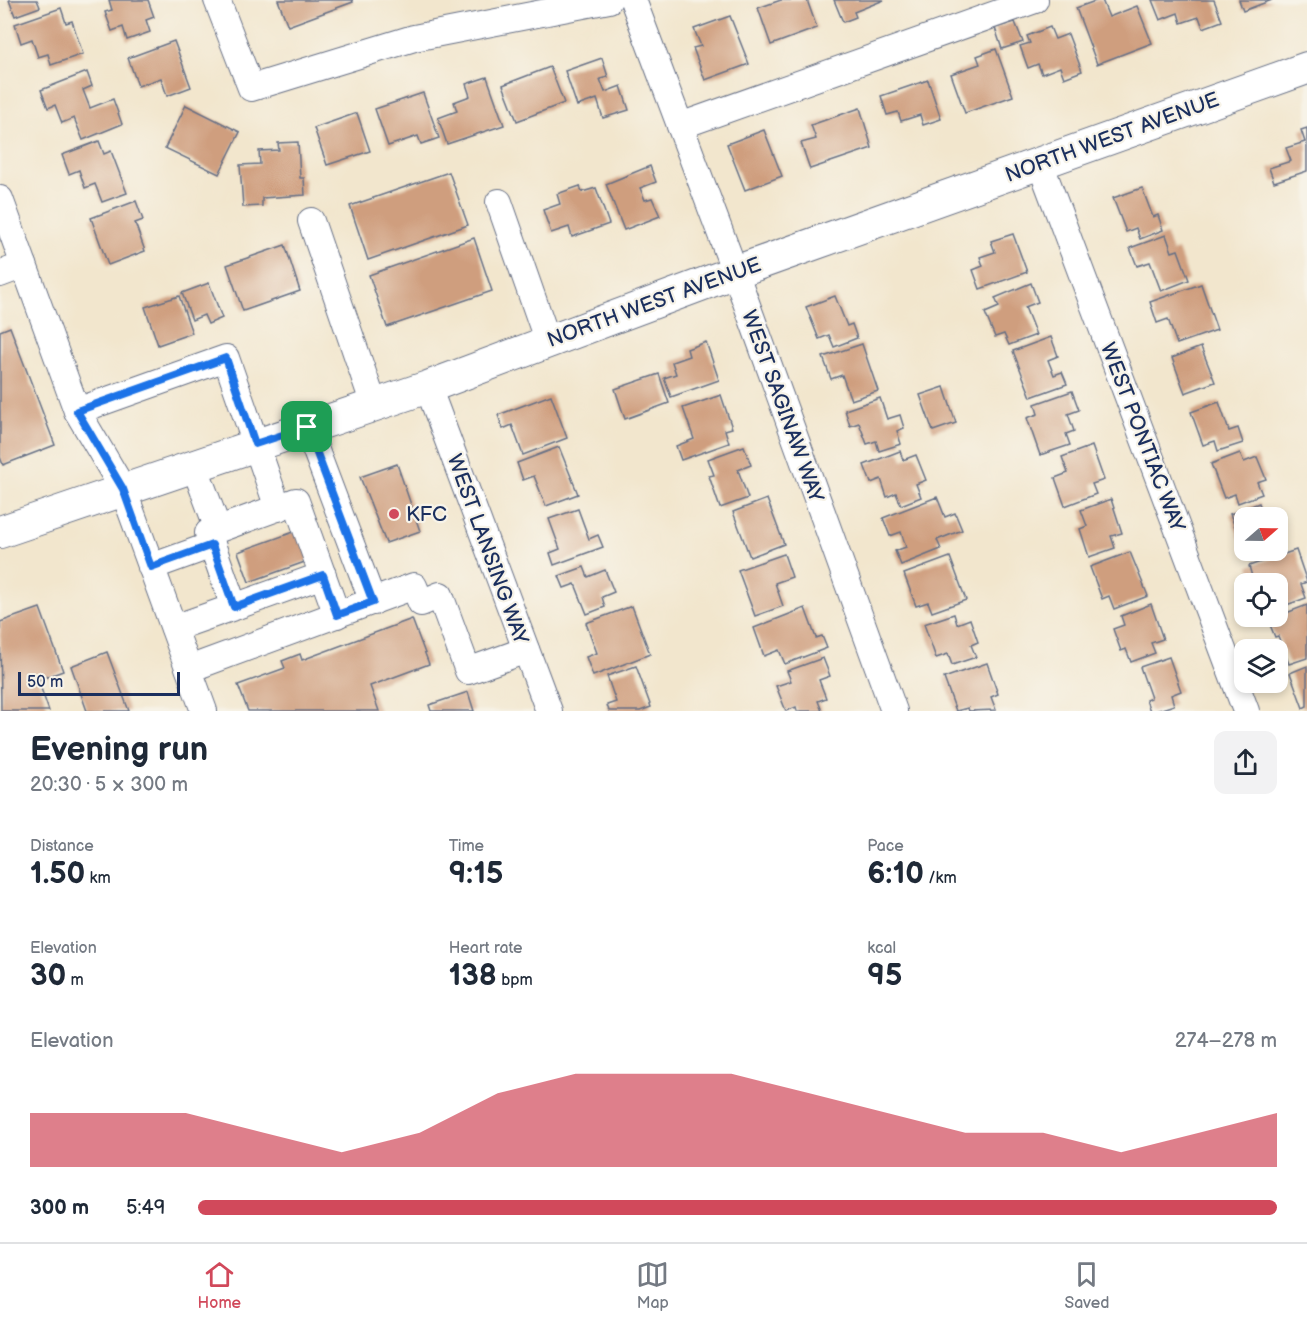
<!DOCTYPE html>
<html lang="en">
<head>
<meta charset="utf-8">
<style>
  :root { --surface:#fff; --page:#f2f2f3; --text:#1f2937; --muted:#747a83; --line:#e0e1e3; --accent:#d1495b }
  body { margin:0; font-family:"Balsamiq Sans",sans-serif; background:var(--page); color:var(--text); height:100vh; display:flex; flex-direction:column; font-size:22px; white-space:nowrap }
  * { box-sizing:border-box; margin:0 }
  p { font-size:20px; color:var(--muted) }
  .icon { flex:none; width:33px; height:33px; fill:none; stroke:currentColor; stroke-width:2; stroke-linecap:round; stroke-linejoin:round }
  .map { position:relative; height:711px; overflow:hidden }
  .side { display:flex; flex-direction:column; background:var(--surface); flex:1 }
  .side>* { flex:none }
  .needle { width:39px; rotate:70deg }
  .buttons { position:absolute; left:1234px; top:507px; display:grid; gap:12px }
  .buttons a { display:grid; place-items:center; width:54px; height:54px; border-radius:12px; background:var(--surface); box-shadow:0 3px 9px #0003; font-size:30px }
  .scale { position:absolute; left:18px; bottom:15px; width:162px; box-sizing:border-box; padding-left:6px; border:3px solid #1b2f5e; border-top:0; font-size:16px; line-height:21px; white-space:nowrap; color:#1b2f5e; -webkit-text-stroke:4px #f7f3e8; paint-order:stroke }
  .pin { position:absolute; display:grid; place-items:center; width:51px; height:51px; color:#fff; margin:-26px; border-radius:12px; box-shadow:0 3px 9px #0006 }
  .round { display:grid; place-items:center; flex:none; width:63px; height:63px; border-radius:12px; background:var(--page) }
  .head { display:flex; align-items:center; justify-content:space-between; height:102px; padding:0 30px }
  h1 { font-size:33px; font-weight:800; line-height:45px }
  .figures { display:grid; grid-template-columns:repeat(3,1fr); gap:9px; height:102px; padding:6px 30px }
  .figures div { display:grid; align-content:center }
  .figures b { font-size:30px; font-weight:800 }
  .figures small { font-size:16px; font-weight:400 }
  .figures p { font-size:16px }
  .chart { height:168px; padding:12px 30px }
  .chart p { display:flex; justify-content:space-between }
  .chart svg { width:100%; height:108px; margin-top:6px; fill:var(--accent); opacity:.7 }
  ul { padding:0 30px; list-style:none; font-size:20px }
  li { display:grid; grid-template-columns:96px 72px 1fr; align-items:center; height:45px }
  li i { height:15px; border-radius:8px; background:var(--accent) }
  .dock { display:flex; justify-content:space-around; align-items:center; height:84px; border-top:2px solid var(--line); background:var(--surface); font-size:16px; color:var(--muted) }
  .dock a { display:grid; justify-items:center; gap:3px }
  .dock .current { color:var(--accent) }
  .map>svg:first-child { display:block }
  .building { fill:#cf9e7e }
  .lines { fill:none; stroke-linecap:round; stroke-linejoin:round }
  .minor-casing { stroke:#666f85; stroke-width:28 }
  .major-casing { stroke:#666f85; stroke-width:34 }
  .minor { stroke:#fff; stroke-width:26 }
  .major { stroke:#fff; stroke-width:32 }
  .route-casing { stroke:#fff; stroke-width:12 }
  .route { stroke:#1a73e8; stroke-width:8 }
  .poi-dot { fill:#d1495b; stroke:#f7f3e8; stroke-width:2 }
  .labels { text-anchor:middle; stroke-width:4.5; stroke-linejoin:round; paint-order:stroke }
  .street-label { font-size:21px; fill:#1b2f5e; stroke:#f7f3e8 }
  .poi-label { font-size:21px; fill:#1b2f5e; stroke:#f7f3e8; text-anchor:start }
</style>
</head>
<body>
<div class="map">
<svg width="1307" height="711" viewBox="0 0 1307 711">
  <rect width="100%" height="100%" fill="#f7f3e8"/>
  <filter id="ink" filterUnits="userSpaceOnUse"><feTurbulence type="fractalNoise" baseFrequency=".0167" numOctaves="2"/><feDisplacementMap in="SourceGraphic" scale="12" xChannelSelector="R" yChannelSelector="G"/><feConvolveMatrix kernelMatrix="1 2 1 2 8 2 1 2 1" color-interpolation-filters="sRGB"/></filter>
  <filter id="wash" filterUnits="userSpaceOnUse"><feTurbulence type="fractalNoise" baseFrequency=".008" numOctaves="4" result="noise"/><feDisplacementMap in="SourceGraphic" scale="24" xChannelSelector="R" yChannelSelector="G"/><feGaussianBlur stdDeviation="1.35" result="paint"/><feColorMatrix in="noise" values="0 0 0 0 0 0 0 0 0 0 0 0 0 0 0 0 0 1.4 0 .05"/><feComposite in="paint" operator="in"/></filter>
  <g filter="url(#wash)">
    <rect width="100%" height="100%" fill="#f2e6cd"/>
    <g id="blocks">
      <g class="building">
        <polygon points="9,0 37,0 40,7 15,16"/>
        <polygon points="109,0 148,0 154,17 146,20 150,32 127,40 123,27 112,31 105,12 112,10"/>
        <polygon points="278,0 352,0 353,2 288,26"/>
        <polygon points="781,0 807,0 817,28 771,45 758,8"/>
        <polygon points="834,0 884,0 854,12 856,17 843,22"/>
        <polygon points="1098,0 1102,0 1109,17 1137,6 1152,43 1097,64 1076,8"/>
        <polygon points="1152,0 1214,0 1222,21 1203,28 1199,17 1181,23 1178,13 1160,20"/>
        <polygon points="1239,0 1272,0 1243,11"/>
        <polygon points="61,8 66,23 72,21 83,54 51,65 48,54 38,57 32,39 21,43 15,24"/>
        <polygon points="730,16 749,64 705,80 693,48 701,46 694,29"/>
        <polygon points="1015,22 1023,42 1002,49 995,28"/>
        <polygon points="1050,27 1055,39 1068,34 1082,71 1064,78 1060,67 1042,74 1038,64 1028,68 1020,46 1030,43 1027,36"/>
        <polygon points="174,41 191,87 167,96 161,78 138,86 128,58"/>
        <polygon points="996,49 1013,96 965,113 951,74 980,64 977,56"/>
        <polygon points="602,58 608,77 600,79 605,92 621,86 629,110 603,118 597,99 577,106 565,71"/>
        <polygon points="550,67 564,103 517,121 503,85"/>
        <polygon points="87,72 92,86 83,90 90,108 113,99 122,124 83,140 74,118 62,123 55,105 48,108 41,90"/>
        <polygon points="487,77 504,125 447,144 438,118 457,111 454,102 470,96 466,84"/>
        <polygon points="928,80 941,119 923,125 920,115 901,121 898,112 887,115 881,96"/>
        <polygon points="423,93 439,138 421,144 418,136 388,146 375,109"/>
        <polygon points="186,105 240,132 219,174 165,148"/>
        <polygon points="860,108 872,148 810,169 801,143 816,139 811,125"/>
        <polygon points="357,113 370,151 327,165 314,128"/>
        <polygon points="1307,128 1307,171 1274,182 1269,168 1291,161 1286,148 1305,142 1301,130"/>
        <polygon points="764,130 782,176 745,190 727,144"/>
        <polygon points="99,141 104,154 111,151 127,193 102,202 95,184 85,188 79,170 69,174 62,155"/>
        <polygon points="298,142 300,178 304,178 305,195 262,198 262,206 243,207 240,165 260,164 259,151 279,150 278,143"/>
        <polygon points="650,166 656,182 640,188 645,200 652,198 660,216 624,230 606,184"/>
        <polygon points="449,172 468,225 368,260 350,206"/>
        <polygon points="580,186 582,192 596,188 609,224 572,237 569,227 551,233 543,210 560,204 557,194"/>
        <polygon points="1142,188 1153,217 1158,215 1163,230 1140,239 1136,228 1126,232 1113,198"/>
        <polygon points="136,201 143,220 135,223 145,251 108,265 91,218"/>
        <polygon points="1013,234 1027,272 980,289 973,270 983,266 980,257 995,252 991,241"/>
        <polygon points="1166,235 1172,252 1178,250 1189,280 1161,291 1150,262 1137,266 1130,248"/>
        <polygon points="474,238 492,291 387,327 369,275"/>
        <polygon points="285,245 300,291 243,311 227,265"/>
        <polygon points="209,283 222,318 208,324 204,315 192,320 182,293"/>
        <polygon points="1031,283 1038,302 1025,307 1036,335 1009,345 1004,334 995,337 985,313 999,307 995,298"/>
        <polygon points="1201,284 1217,330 1177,344 1168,319 1157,323 1150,302"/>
        <polygon points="179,296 192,333 158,345 145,307"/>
        <polygon points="835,296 847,326 852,324 857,338 834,347 829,335 819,339 806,307"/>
        <polygon points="10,327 55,445 3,465 0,457 0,331"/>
        <polygon points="1051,337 1058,356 1048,360 1054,375 1062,372 1067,384 1031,397 1013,351"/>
        <polygon points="706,342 719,380 671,397 664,378 676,374 672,362 689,356 687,349"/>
        <polygon points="862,344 878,391 851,400 842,375 831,379 823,357"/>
        <polygon points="1201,347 1215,382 1185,393 1172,358"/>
        <polygon points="659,374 669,403 625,419 615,389"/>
        <polygon points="944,387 956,423 933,431 920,395"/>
        <polygon points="1072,391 1079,410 1068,414 1074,431 1066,434 1070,445 1040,455 1027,418 1038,414 1035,404"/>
        <polygon points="551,395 567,438 523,455 512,425 503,429 498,415"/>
        <polygon points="721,395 732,428 725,430 729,443 681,460 676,446 694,439 683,408"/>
        <polygon points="880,398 887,419 900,415 904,428 897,431 901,444 879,451 876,441 867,444 859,423 850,426 845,410"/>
        <polygon points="1219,402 1229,431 1238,428 1243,443 1218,451 1215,441 1203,445 1191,412"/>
        <polygon points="744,446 751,465 738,470 748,498 720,508 709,476 714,475 708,459"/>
        <polygon points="1092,446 1104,480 1092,484 1096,494 1065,506 1055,478 1068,473 1062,457"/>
        <polygon points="559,447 578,494 546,506 534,476 523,480 517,463"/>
        <polygon points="900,451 903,460 916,455 926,480 916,484 921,497 901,505 896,493 887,497 881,479 871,483 864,465"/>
        <polygon points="1240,453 1244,462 1257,457 1266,479 1257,482 1262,494 1238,503 1235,494 1224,498 1211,464"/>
        <polygon points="397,464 420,531 386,543 360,477"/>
        <polygon points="937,497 945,517 955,513 962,530 937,540 941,549 901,565 895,551 906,547 901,532 890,536 883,518"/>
        <polygon points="767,499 784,544 750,557 733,512"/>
        <polygon points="1111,499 1122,533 1111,536 1115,548 1089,557 1080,529 1087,526 1081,510"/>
        <polygon points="1259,503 1265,518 1245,518 1245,547 1243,547 1230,514"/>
        <polygon points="578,509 589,539 598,535 603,547 554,565 550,553 560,549 549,519"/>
        <polygon points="302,529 313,559 249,582 238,552"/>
        <polygon points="1296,550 1307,582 1301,584 1306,598 1278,608 1278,584 1267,584 1266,581 1254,584 1249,566"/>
        <polygon points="1130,552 1148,596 1114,609 1109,596 1102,599 1090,567"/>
        <polygon points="784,554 792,577 775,583 783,606 755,616 738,570"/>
        <polygon points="950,557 966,600 932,612 928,602 916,606 904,574"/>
        <polygon points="584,567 588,577 605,570 614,592 602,597 605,607 587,614 575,584 564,588 559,576"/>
        <polygon points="1151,604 1163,639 1151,643 1155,653 1131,662 1126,649 1121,651 1113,629 1124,625 1121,616"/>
        <polygon points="1307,605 1307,658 1289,664 1278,636 1275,637 1268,620"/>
        <polygon points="632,606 650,654 593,676 586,657 597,653 586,623"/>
        <polygon points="40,608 63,671 38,680 49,711 1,711 0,622"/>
        <polygon points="805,608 816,638 822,636 827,648 785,664 779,650 764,656 754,628"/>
        <polygon points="954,614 957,624 970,619 978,642 971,645 976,657 952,665 948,654 936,658 924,624"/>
        <polygon points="412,619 429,664 370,686 379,711 248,711 238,685 285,668 282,661 300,654 302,660"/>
        <polygon points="107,652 129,711 87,711 71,666"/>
        <polygon points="1169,657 1181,691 1171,695 1174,705 1156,711 1150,711 1146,700 1151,698 1140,667"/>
        <polygon points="823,658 830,676 819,680 826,698 818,701 822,711 797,711 796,707 786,711 776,686 791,681 787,671"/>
        <polygon points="987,663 998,694 991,697 996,710 969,711 968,708 956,711 944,678"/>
        <polygon points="636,666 651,707 640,711 609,711 607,705 616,702 607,676"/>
        <polygon points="1307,666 1307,706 1303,708 1290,673"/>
        <polygon points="468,692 474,711 431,711 429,705"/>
      </g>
    </g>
  </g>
  <g filter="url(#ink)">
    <use href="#blocks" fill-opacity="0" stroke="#666f85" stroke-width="1.5"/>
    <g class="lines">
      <defs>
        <g id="minor">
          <polyline points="217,0 251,88 414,38 609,0"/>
          <polyline points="633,0 735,272 894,711"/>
          <polyline points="680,126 1035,0"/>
          <polyline points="1040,163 1246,711"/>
          <polyline points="0,199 77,411 123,489 204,711"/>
          <polyline points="499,202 548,342"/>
          <polyline points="311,221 374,405"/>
          <polyline points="0,274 24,265"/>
          <polyline points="428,387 549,711"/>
          <polyline points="77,411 226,358 278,508"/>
          <polyline points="307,427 373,602"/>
          <polyline points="194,465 218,529"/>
          <polyline points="151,567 212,545"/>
          <polyline points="234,607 323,575"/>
          <polyline points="174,628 234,607 208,533 296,501 337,615"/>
          <polyline points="189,669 414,586 421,603 440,595 468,671 526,650"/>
        </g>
        <polyline id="major" points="0,532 428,387 735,272 1307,68"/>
      </defs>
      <use href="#minor" class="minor-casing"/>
      <use href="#major" class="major-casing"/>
      <use href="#minor" class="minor"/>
      <use href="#major" class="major"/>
    </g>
  </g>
  <g class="lines" filter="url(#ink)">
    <defs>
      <polygon id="route" points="226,358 255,444 307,427 373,602 337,615 323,575 234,607 212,545 151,567 123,489 77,411"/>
    </defs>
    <use href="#route" class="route-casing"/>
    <use href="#route" class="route"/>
  </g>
  <circle class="poi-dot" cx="394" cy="514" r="6"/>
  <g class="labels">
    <g class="street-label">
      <text transform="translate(1112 137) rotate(-20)" y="7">NORTH WEST AVENUE</text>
      <text transform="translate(654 302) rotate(-20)" y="7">NORTH WEST AVENUE</text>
      <text transform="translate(783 406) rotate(70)" y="7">WEST SAGINAW WAY</text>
      <text transform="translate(1143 437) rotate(69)" y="7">WEST PONTIAC WAY</text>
      <text transform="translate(488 549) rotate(70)" y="7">WEST LANSING WAY</text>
    </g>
    <g class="poi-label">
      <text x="406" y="521">KFC</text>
    </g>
  </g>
</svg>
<div class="buttons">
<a><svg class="needle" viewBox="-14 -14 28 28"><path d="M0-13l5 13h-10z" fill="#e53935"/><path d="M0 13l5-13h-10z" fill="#747a83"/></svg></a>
<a><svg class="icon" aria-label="locate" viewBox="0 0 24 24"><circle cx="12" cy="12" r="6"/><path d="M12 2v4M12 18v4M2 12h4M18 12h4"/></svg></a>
<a><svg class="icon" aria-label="layers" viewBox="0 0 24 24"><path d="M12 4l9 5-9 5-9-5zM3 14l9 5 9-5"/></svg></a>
</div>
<div class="scale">50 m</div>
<div class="pin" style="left:307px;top:427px;background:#1e9e55"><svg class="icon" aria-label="arrive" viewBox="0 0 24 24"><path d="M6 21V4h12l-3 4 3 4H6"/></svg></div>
</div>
<section class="side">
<div class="head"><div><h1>Evening run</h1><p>20:30 · 5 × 300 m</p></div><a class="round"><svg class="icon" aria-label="share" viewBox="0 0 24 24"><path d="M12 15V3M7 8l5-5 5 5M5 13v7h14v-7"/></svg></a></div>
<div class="figures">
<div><p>Distance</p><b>1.50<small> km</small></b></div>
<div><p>Time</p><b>9:15</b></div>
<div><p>Pace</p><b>6:10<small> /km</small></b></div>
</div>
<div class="figures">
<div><p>Elevation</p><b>30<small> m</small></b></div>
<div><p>Heart rate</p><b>138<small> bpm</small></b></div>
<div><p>kcal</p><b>95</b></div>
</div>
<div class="chart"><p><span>Elevation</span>274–278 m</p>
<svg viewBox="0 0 160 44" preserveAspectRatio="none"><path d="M0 44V22L10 22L20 22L30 30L40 38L50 30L60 14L70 6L80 6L90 6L100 14L110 22L120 30L130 30L140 38L150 30L160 22V44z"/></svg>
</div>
<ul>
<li><b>300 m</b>5:49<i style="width:100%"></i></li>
</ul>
</section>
<nav class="dock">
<a class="current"><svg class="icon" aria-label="home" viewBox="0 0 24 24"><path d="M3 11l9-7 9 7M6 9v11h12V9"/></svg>Home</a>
<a><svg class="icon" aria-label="map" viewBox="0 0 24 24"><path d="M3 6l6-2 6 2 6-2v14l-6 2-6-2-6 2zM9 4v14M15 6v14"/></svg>Map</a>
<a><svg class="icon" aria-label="saved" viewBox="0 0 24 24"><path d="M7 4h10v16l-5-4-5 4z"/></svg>Saved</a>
</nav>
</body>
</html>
